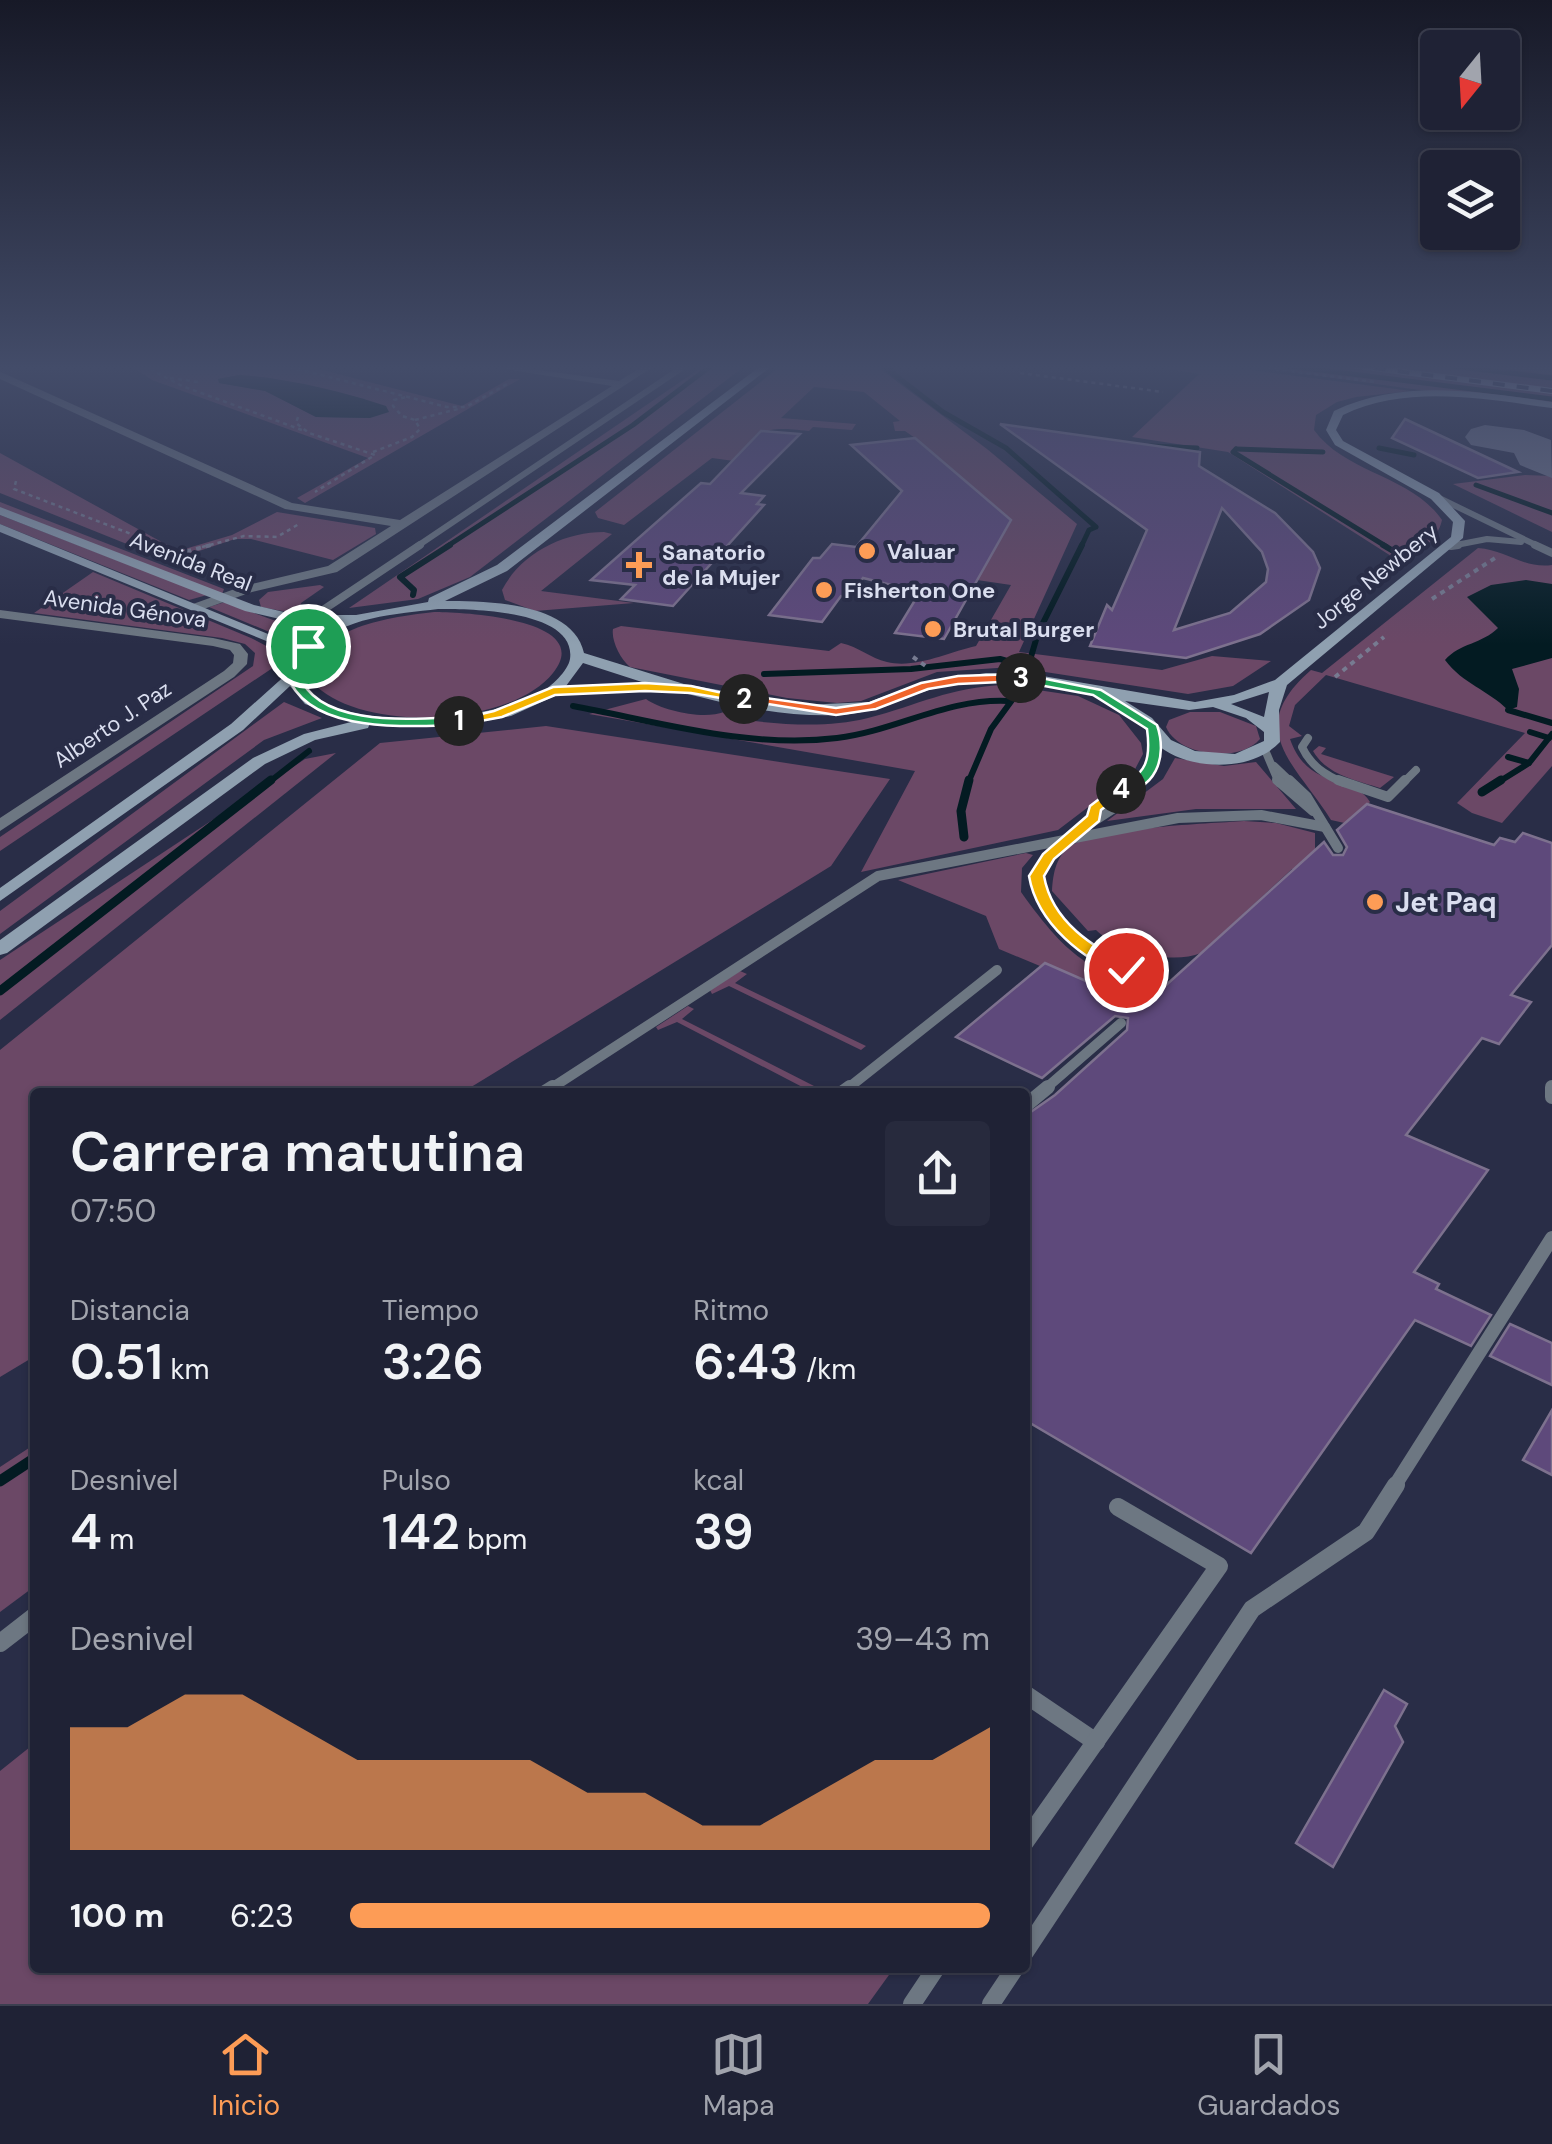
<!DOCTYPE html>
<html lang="es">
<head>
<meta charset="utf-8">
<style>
  :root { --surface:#1f2235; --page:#272a3d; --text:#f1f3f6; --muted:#a1a4ad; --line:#3c3f50; --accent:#fd9c56 }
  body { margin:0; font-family:"DM Sans",sans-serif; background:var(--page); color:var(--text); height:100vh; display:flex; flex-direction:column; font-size:38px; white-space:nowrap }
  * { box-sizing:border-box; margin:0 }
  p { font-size:32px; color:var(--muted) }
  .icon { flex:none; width:55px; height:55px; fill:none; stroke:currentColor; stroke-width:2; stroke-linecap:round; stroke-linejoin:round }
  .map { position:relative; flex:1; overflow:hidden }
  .sheet { position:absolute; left:30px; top:1088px; width:1000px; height:885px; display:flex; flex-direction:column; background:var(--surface); border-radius:10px; box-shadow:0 2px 8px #0004,0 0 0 2px var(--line) }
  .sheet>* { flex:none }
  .needle { width:65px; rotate:198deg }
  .controls { position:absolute; left:1420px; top:30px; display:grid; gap:20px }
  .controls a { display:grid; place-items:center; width:100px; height:100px; border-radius:10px; background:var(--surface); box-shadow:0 2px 8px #0004,0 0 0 2px var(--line); font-size:50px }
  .pin { position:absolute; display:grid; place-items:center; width:85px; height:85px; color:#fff; margin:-42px; border:5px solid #fff; border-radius:50%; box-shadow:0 2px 10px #0007 }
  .km { position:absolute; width:50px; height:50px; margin:-25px; border-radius:50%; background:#222; color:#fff; font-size:28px; line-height:50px; text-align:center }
  .round { display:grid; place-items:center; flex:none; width:105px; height:105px; border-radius:10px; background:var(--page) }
  .overview { display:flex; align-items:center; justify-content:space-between; height:170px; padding:0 40px }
  h1 { font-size:55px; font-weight:600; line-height:75px }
  .figures { display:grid; grid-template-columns:repeat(3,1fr); gap:15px; height:170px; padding:10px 40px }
  .figures div { display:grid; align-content:center }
  .figures b { font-size:50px; font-weight:600 }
  .figures small { font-size:28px; font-weight:400 }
  .figures p { font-size:28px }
  .chart { height:280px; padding:20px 40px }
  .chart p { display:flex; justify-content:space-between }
  .chart svg { width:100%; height:180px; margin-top:10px; fill:var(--accent); opacity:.7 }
  ul { padding:0 40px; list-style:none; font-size:32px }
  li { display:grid; grid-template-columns:160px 120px 1fr; align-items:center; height:75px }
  li i { height:25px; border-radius:12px; background:var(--accent) }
  .dock { display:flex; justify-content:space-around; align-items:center; height:140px; border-top:2px solid var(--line); background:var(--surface); font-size:28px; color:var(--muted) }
  .dock a { display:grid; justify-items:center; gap:5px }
  .dock .current { color:var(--accent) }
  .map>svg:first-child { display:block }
  .green { fill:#6b4866; fill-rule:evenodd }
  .water { fill:#031b22 }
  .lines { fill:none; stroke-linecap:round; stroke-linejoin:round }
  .stream-far3 { stroke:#031b22; stroke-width:5 }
  .stream-far2 { stroke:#031b22; stroke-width:6 }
  .stream-far1 { stroke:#031b22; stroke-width:9 }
  .stream { stroke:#031b22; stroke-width:11 }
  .taxiway { fill:#70748b; fill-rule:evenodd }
  .building { fill:#5e497b; stroke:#7d718e; stroke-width:2.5; fill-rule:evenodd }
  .path-far1 { stroke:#777b91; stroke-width:2.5; stroke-dasharray:4 4; stroke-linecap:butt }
  .path { stroke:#777b91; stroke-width:4; stroke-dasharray:5 5; stroke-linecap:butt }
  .lane-far4 { stroke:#6d7782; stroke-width:6 }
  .lane-far3 { stroke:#6d7782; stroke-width:8 }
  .lane-far2 { stroke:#6d7782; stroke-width:10 }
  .lane-far1 { stroke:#6d7782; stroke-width:14 }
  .lane { stroke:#6d7782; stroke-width:18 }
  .street { fill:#6d7782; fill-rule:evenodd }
  .secondary { fill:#8fa0b0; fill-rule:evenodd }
  .rail-casing { stroke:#b8bccf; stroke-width:6 }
  .rail { stroke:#292d47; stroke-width:4; stroke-dasharray:12; stroke-linecap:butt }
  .split-1 { fill:#22a559; stroke:#fff; stroke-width:2.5 }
  .split-2 { fill:#f5b400; stroke:#fff; stroke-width:2.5 }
  .split-3 { fill:#f0652b; stroke:#fff; stroke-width:2.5 }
  .split-4 { fill:#22a559; stroke:#fff; stroke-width:2.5 }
  .split-5 { fill:#f5b400; stroke:#fff; stroke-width:2.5 }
  .poi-dot { fill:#fd9c56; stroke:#292d47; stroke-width:4 }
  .labels { text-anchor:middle; stroke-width:8; stroke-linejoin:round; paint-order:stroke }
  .far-poi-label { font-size:22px; font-weight:bold; fill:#dadeef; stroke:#292d47; text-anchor:start }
  .far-street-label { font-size:22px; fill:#dadeef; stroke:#292d47 }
  .poi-label { font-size:28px; font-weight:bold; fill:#dadeef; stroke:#292d47; text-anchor:start }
</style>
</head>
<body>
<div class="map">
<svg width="1552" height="2004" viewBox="0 0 1552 2004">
  <rect width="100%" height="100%" fill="#292d47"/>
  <g class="green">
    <path d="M 129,365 L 303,365 L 462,406 L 509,379 L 520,379 L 305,503 L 297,498 L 368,458 L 152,380 ZM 239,375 L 270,378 L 365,399 L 370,418 L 316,417 L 266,391 L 220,383 L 218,379 Z"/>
    <polygon points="705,365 746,365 470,577 418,599 349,608"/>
    <path d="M 782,365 L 875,365 L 987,449 L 1077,524 L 1019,652 L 1162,670 L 1212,656 L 1271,661 L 1233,686 L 1188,694 L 1012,667 L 937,672 L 861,701 L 837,703 L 787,698 L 630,667 C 620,659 611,640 613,629 L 621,626 L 829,651 L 841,643 C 859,647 870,658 887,662 C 915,669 949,652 976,646 L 1011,585 L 977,580 L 1012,520 L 915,438 L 905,431 L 895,431 L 893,422 L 900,421 L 864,392 L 814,387 L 781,418 L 856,424 L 852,430 L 813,427 L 809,431 C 763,426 765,428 734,461 L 712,458 L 624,525 L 598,518 L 595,512 Z"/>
    <path d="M 1145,365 L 1212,365 L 1411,391 L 1356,397 L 1337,402 L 1316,415 L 1314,430 C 1346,474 1411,475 1442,520 C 1437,542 1419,551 1402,563 L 1228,452 L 1132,437 L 1199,374 Z"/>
    <path d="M 1243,365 L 1502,365 L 1552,371 L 1552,405 C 1448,396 1346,379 1243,365 Z"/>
    <polygon points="0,453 178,551 232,535 277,512 375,528 376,534 333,560 251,539 235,539 169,561 0,493"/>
    <polygon points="1525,475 1552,476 1552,532 1453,484"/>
    <polygon points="0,502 224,589 221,597 0,511"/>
    <polygon points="0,515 207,595 189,600 0,524"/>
    <path d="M 604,532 L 612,534 L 541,591 L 634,603 L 535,611 L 505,600 L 502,590 C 521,553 564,532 604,532 Z"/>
    <path d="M 1478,548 C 1506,550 1524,569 1552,565 L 1552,766 L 1502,823 L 1472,813 L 1457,803 L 1525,733 L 1326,675 L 1295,705 L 1289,726 L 1302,736 L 1290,739 C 1308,791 1354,774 1370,802 L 1349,824 L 1331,820 C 1297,765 1242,730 1311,670 L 1322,673 Z"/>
    <polygon points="93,572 251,638 274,650 277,665 0,851 0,837 253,666 255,653 245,644 222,638 34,613"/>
    <polygon points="320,585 324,587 301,603 298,614 261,607 259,600 268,592"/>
    <polygon points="225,602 273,620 323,624 296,643 209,607"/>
    <path d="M 434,612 C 459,612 597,618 553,673 C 509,728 358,733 312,682 C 310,626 393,617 434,612 Z"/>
    <path d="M 1005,685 L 1078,696 L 1119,715 L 1141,743 L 1143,754 L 1133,773 L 1058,830 L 861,872 L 915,771 L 589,714 L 646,699 C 663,711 704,720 724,712 L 735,719 C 780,724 824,729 868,718 C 919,705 949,687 1005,685 Z"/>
    <polygon points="284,702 322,718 264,740 0,934 0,911"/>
    <path d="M 1190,712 L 1220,712 L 1256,726 L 1260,739 C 1240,763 1179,757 1166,727 L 1169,720 Z"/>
    <polygon points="546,726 890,779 831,866 463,1092 35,1092 35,1356 0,1377 0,1050 380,743"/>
    <path d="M 1319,746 L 1326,748 L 1321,754 L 1394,777 L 1380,788 C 1355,780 1327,775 1313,751 Z"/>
    <polygon points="336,753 0,1020 0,960 305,759"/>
    <polygon points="1175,758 1224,766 1256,762 1296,809 1196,809 1107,821 1163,779"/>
    <path d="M 1244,821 L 1276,823 L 1315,833 L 1315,850 L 1302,872 L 1292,869 L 1201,953 C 1172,965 1118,952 1096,930 L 1088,931 L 1052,891 C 1053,873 1056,854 1074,844 C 1108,827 1204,824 1244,821 Z"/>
    <path d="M 1026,853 L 1033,855 L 1022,868 L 1021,892 C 1071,962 1092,973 1174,996 L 1149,1007 L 1044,963 L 1040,966 L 999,949 L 986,916 L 898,880 Z"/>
    <polygon points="740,971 747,974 735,983 866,1046 861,1050 729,986 712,994 710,990"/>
    <polygon points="688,1006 694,1009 682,1019 816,1087 810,1091 677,1022 658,1030 656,1027"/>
    <polygon points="35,1444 35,1586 0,1612 0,1467"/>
    <polygon points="35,1743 35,1968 894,1968 868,2004 0,2004 0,1771"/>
  </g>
  <g class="water">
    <path d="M 239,375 C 287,378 340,391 386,406 L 389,412 L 370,418 L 316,417 L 265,391 L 219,383 L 218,379 Z"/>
    <path d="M 1526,580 L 1552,584 L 1552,658 L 1512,669 L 1519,689 L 1517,707 L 1508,710 C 1488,690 1463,684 1445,660 C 1460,643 1482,644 1498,628 L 1467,597 L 1491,585 Z"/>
  </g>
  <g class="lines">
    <g class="stream-far3">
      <polyline points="882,365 943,412 1006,448 1096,527 1089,530 1081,547"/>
      <polyline points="1280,365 1552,399"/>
      <polyline points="1444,365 1552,378"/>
      <polyline points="1150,446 1197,448"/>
      <polyline points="1379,448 1414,455"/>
      <polyline points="1236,449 1233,452 1387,547"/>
      <polyline points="1236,449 1323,452"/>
      <polyline points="1476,485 1552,513"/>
      <polyline points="446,547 633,425 712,365"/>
    </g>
    <g class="stream-far2">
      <polyline points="1383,545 1400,555"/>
      <polyline points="413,595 414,590 400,577 450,545"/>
      <polyline points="764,674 911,669 1000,659 1028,667 1038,633 1082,545"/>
      <path d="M 573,706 C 659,722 749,749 837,738 C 896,731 947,698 1008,701"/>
      <polyline points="1508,710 1552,723"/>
      <polyline points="1530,732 1549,738"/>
      <polyline points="1508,757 1529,763"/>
      <polyline points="268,783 309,751"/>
      <polyline points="968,783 991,729 1018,692"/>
      <polyline points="1497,783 1529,763 1552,734"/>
    </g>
    <g class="stream-far1">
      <polyline points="1482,792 1501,780"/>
      <polyline points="964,837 961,811 969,780"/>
      <polyline points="0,991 271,780"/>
    </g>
    <polyline class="stream" points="0,1481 35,1458"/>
    <polygon class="taxiway" points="1485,425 1524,430 1551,440 1552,478 1520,465 1514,453 1471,445 1465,437 1471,429"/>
  </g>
  <g class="building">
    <polygon points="1405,419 1518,472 1478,478 1392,438"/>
    <path d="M 1000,424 L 1200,452 L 1199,466 L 1275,513 L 1313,552 L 1320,568 L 1309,600 L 1260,634 L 1186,658 L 1090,646 L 1107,605 L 1112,610 L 1147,530 ZM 1222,508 L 1262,552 L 1268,569 L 1266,582 L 1230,613 L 1174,630 Z"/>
    <polygon points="761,431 800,434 741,493 764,496 757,504 764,505 673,606 621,599 635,585 591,580 701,483 710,484"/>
    <polygon points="915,438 1011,520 944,639 895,633 920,592 863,578 849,597 841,596 822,622 769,615 813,558 820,558 832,544 856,547 902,491 851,445"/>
    <polygon points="1367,804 1494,845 1500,838 1515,842 1523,833 1552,843 1552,945 1511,995 1531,1002 1499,1044 1482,1038 1406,1135 1488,1170 1414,1272 1439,1284 1436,1289 1491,1315 1471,1346 1415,1320 1251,1553 1025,1420 1025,1116 1055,1095 1127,1030 1128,1018 1115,1016 1042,1078 956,1037 1045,963 1143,1006 1324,842 1333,855 1343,855 1347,847 1337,830"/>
    <polygon points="1510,1324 1552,1343 1552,1385 1490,1356"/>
    <polygon points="1552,1410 1552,1475 1523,1460"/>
    <polygon points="1384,1690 1407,1704 1395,1726 1403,1742 1333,1867 1296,1843"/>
  </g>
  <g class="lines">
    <g class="path-far1">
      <polyline points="153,365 148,368 182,386 302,430"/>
      <polyline points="282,365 447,407 466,407 507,384"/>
      <polyline points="1243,365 1375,382"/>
      <polyline points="1020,373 1163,392"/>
      <polyline points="170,378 198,382"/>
      <polyline points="298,417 296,423 309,433 375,455 315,492"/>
      <polyline points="415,420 458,409"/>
      <polyline points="373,452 412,437 420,429 415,420 402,416 393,406 394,400 406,397"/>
      <polyline points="16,481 14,489 165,547"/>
      <polyline points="202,547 244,536 277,537 299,524"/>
    </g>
    <g class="path">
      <polyline points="158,545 180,553 211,545"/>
      <polyline points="1432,599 1495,558"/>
      <polyline points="913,657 927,667"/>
      <polyline points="1335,677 1384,637"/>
    </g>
    <g class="lane-far4">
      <polyline points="1435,496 1540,547"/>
      <polyline points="1451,546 1487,539 1521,542"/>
      <polyline points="416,547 686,365"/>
    </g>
    <g class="lane-far3">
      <polyline points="1535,545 1552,553"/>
      <polyline points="1451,546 1458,545"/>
      <polyline points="308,620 420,545"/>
      <path d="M 1308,738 L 1302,747 C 1311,766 1325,775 1344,783"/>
      <polyline points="1265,750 1279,783"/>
      <polyline points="1274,766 1292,783"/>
      <polyline points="1140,783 1156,756 1156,735"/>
      <polyline points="1403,783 1416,770"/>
    </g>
    <g class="lane-far2">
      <path d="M 1141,780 L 1137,793 L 1066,839 L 1043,862 L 1036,876 C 1048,934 1100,961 1153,977"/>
      <polyline points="1277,780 1313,811"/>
      <polyline points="1289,780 1307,797 1338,848"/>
      <polyline points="1338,780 1388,797 1405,780"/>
      <polyline points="1094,818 1095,809 1124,787 1138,783"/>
      <polyline points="550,1089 878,876 1178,818 1261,815 1325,827"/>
      <polyline points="847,1089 997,970"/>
      <polyline points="1045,1089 1121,1023"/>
    </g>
    <g class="lane-far1">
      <polyline points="1552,1087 1552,1097"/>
      <polyline points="545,1092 553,1087"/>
      <polyline points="843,1092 850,1087"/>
      <polyline points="1025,1106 1048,1087"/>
      <polyline points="1394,1487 1552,1238"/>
    </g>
    <g class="lane">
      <polyline points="0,1643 35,1616"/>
      <polyline points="1025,1694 1096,1742"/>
      <polyline points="1025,1842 1219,1566 1118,1507"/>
      <polyline points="1025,1952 1252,1609 1366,1532 1396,1485"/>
      <polyline points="912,2004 936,1968"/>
      <polyline points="991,2004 1015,1968"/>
    </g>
    <g class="street">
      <polygon points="479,365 503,365 619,381 645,365 656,365 337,572 252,592 198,611 193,610 193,604 243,586 328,566 391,526 285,509 0,379 0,372 3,373 292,503 400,520 612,386"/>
      <polygon points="1497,365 1552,368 1552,374 1502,368"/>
      <polygon points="0,610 213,638 240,644 248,654 247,664 234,677 0,831 0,818 224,671 233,663 234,655 230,650 213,646 0,618"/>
    </g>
    <path class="secondary" d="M 762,365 L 773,365 L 507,571 L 445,601 C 486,601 573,602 584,653 L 684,684 L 804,705 L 869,702 L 921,683 L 986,673 L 1037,675 L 1195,702 L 1234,695 L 1275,680 L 1451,537 L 1453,522 L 1431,499 L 1335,445 L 1326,430 L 1334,411 C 1403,378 1479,392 1552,402 L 1552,408 C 1483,399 1408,384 1343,415 L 1336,430 L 1343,441 L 1439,493 L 1465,521 L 1463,538 L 1287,685 L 1279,710 L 1280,742 C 1252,772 1192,771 1160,747 C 1153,742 1150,734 1144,728 C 1135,718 1122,712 1111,705 L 1108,702 L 1112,698 C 1054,686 996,674 937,688 C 903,696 876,713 840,715 C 780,718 716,702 658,686 L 651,691 L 557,695 L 511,716 L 452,727 L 397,727 L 370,723 L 368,728 L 315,740 L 265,764 L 7,953 L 0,955 L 0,940 L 253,758 L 304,734 L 355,721 L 305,704 L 290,686 L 243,730 L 0,901 L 0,888 L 231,724 L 289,672 L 294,657 L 286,649 L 0,532 L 0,524 L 300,647 L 312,636 L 338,622 L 297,623 L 245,611 L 0,515 L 0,507 L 254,605 L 297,615 L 356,615 L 428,602 L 429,598 L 497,565 ZM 438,609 C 468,609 577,609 570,659 C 568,671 551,687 540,693 C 494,720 359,731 315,697 C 310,693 305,684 301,679 C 304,670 307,658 313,650 C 341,616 398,614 438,609 ZM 583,663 L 645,683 L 566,686 ZM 1269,692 L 1264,717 L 1231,704 ZM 1125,701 L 1189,710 L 1213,707 L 1246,718 L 1264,732 L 1264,741 L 1235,754 L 1195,751 L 1171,740 L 1152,718 Z"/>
    <defs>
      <polyline id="rail" points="1350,365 1552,391"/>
    </defs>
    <use href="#rail" class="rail-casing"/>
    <use href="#rail" class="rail"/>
  </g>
  <linearGradient id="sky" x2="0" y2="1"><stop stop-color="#171927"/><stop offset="0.57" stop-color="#434c69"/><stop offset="1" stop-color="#434c69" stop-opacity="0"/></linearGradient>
  <rect width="1552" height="645" fill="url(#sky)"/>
  <path class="split-1" d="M 308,643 L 314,646 L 299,674 C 317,728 413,719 459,717 L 465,721 L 459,725 C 408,726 307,735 287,674 Z"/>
  <polygon class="split-2" points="645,683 691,686 750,699 744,702 691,693 645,691 555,695 502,717 459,725 452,721 494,711 553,687"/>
  <polygon class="split-3" points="1021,674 1025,681 958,684 928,689 876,709 836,715 738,699 744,695 836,708 870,703 921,683 958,676"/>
  <path class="split-4" d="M 1021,674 L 1101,690 L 1157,725 C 1168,757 1156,793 1116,792 L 1116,786 C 1147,776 1151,759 1147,729 L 1093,695 L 1017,681 Z"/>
  <path class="split-5" d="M 1116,786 L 1128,789 L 1101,810 L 1099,821 L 1054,859 L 1044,876 C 1052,922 1093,947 1132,967 L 1134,970 L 1126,975 C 1083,961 1037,923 1029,876 L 1043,854 L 1087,816 L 1090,806 Z"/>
  <g class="poi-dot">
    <circle cx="867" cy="551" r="10"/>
    <path d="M634 550h10v10h10v10h-10v10h-10v-10h-10v-10h10z"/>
    <circle cx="824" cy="590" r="10"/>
    <circle cx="933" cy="629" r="10"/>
    <circle cx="1375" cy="902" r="10"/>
  </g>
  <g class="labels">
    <g class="far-poi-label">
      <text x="887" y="559">Valuar</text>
      <text x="662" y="560">Sanatorio<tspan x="662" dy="25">de la Mujer</tspan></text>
      <text x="844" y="598">Fisherton One</text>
      <text x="953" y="637">Brutal Burger</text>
    </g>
    <g class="far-street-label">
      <text transform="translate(191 561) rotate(21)" y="8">Avenida Real</text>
      <text transform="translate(1375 576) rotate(-39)" y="8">Jorge Newbery</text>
      <text transform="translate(125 608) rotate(8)" y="8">Avenida Génova</text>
      <text transform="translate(112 724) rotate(-34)" y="8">Alberto J. Paz</text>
    </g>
    <g class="poi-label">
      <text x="1395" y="912">Jet Paq</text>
    </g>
  </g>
</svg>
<div class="controls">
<a><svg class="needle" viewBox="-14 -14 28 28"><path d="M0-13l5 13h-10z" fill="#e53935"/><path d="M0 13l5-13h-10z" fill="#a1a4ad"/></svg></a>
<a><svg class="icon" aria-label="layers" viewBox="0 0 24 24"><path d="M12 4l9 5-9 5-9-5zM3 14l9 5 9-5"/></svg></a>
</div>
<div class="pin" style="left:308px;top:646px;background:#1e9e55"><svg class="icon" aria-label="arrive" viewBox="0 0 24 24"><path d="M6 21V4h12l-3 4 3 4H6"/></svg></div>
<div class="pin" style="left:1126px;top:970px;background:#d93025"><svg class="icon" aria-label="check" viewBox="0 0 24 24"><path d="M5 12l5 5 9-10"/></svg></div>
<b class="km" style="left:459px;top:721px">1</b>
<b class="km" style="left:744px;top:699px">2</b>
<b class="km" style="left:1021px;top:678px">3</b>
<b class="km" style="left:1121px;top:789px">4</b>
<section class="sheet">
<div class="overview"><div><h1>Carrera matutina</h1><p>07:50</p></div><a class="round"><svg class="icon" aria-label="share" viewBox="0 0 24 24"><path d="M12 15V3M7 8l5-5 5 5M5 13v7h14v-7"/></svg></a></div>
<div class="figures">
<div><p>Distancia</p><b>0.51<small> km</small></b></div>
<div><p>Tiempo</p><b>3:26</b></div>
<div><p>Ritmo</p><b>6:43<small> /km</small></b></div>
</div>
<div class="figures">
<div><p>Desnivel</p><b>4<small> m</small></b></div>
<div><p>Pulso</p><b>142<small> bpm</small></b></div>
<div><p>kcal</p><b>39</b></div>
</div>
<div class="chart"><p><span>Desnivel</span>39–43 m</p>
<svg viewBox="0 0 160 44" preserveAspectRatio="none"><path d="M0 44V14L10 14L20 6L30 6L40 14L50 22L60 22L70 22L80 22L90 30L100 30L110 38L120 38L130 30L140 22L150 22L160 14V44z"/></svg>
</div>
<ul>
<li><b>100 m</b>6:23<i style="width:100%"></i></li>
</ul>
</section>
</div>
<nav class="dock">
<a class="current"><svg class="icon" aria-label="home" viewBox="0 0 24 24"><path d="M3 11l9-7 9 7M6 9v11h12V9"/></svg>Inicio</a>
<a><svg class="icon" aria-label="map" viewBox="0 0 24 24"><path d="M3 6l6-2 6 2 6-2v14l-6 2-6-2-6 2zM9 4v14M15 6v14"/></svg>Mapa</a>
<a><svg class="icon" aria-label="saved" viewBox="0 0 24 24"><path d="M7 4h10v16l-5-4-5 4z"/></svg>Guardados</a>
</nav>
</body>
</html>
